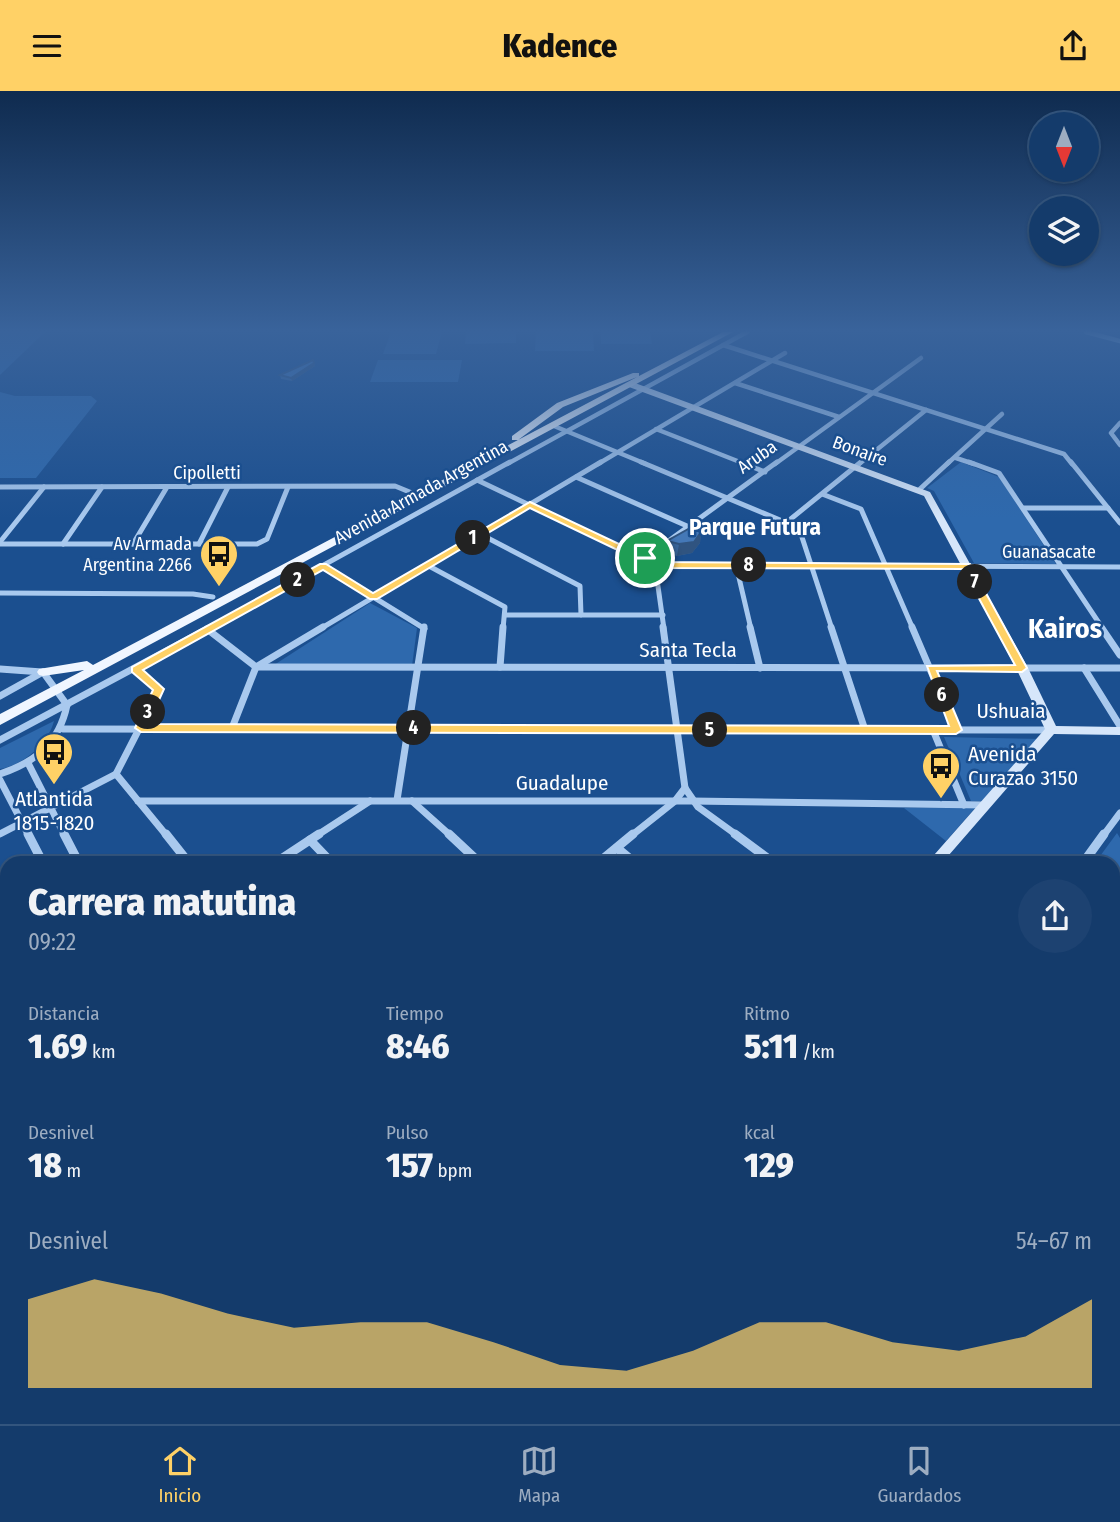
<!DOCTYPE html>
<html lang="es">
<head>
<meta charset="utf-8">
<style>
  :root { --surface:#143b6b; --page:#1d4271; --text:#f1f3f6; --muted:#9dadc1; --line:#33557e; --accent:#ffd166 }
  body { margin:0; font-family:"Fira Sans Condensed",sans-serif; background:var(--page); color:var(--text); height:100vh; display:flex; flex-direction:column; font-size:26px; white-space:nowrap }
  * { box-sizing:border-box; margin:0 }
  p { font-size:23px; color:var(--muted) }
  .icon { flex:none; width:38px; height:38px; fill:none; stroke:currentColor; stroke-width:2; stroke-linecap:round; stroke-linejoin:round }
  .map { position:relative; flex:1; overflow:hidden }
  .drawer { position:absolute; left:0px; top:765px; width:1120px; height:569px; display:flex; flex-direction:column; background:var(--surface); border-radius:21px 21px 0 0; box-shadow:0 2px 5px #0004,0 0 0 2px var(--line) }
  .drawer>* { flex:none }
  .needle { width:46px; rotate:180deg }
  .fabs { position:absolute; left:1029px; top:21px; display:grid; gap:14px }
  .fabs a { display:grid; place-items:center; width:70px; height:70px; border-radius:50%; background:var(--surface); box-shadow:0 2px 5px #0004,0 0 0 2px var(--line); font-size:35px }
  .pin { position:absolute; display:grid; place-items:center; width:60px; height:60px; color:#fff; margin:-30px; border:4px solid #fff; border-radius:50%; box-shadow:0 2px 7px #0007 }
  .km { position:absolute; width:35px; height:35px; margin:-18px; border-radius:50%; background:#222; color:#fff; font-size:19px; line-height:35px; text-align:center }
  .round { display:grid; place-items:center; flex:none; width:74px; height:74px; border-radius:37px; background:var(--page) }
  .overview { display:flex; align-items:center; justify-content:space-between; height:119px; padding:0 28px }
  h1 { font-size:38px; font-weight:800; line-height:52px }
  .metrics { display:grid; grid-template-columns:repeat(3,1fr); gap:10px; height:119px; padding:7px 28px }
  .metrics div { display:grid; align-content:center }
  .metrics b { font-size:35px; font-weight:800 }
  .metrics small { font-size:19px; font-weight:400 }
  .metrics p { font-size:19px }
  .chart { height:196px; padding:14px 28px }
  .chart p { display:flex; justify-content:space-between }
  .chart svg { width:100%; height:126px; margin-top:7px; fill:var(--accent); opacity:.7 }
  header { display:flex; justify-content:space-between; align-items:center; height:91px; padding:0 28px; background:var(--accent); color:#111; font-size:32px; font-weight:800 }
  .dock { display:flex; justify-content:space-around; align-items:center; height:98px; border-top:2px solid var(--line); background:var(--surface); font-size:19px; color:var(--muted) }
  .dock a { display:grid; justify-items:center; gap:4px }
  .dock .selected { color:var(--accent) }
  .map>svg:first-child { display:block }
  .green { fill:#2e69ad }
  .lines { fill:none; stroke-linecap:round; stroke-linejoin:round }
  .street-far4 { stroke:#a9c9ee; stroke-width:4.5 }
  .street-far3 { stroke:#a9c9ee; stroke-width:5 }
  .street-far2 { stroke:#a9c9ee; stroke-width:7 }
  .street-far1 { stroke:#a9c9ee; stroke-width:9 }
  .street { stroke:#a9c9ee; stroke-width:10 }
  .secondary { fill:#d6e6fa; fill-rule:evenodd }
  .primary { fill:#f0f6ff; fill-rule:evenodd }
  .wall { fill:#3a679d }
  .shaded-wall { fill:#305480 }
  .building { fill:#4478b7; stroke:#305480; stroke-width:2 }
  .route { fill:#ffd166; stroke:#fff; stroke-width:2; fill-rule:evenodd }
  .labels { text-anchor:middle; stroke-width:5; stroke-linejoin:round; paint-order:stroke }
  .far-street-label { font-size:18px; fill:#fff; stroke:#1b4f8f }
  .far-poi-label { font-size:18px; fill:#fff; stroke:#1b4f8f; text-anchor:end }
  .street-label { font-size:21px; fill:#fff; stroke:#1b4f8f }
  .poi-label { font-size:21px; fill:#fff; stroke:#1b4f8f; text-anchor:start }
  .far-district-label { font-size:23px; font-weight:bold; fill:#fff; stroke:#1b4f8f }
  .district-label { font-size:28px; font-weight:bold; fill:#fff; stroke:#1b4f8f }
</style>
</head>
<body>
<header><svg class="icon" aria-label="menu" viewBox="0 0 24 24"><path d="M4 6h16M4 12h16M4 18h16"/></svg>Kadence<svg class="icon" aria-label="share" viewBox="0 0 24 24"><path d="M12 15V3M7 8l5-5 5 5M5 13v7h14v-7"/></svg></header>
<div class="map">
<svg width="1120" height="1333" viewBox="0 0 1120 1333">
  <rect width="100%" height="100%" fill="#1b4f8f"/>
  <g class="green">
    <polygon points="0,241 45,241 0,284"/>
    <polygon points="391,241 442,241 436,263 383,263"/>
    <polygon points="466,241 516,241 516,252 465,253"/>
    <polygon points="536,241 593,241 594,260 535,260"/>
    <polygon points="601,241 650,241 652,253 601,253"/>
    <polygon points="378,269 462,269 458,291 370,291"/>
    <polygon points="0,301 15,305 91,305 97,310 36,387 0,387"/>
    <polygon points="961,371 999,386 1056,473 974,472 934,400 927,397"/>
    <polygon points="370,512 417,537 412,575 274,574"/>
    <path d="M 54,630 C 48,653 23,674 0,678 L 0,657 Z"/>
    <polygon points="944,646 1044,648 982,710 971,710"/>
    <polygon points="976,716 946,750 904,717"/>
    <polygon points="1117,742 1120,747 1120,994 1113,989 1113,772 1095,772"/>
  </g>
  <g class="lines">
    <g class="street-far4">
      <polyline points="1086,241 1120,250"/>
      <polyline points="723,254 1064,363 1072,373"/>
      <polyline points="735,292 839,326"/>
      <polyline points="1120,332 1111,342 1120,354"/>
      <polyline points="554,335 646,373"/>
      <polyline points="656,338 745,373"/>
      <polyline points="956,367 974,373"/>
      <polyline points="507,373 747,241"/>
      <polyline points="598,373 785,262"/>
      <polyline points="775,373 921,267"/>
      <polyline points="859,373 926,319"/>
      <polyline points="947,373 1002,323"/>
    </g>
    <g class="street-far3">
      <polyline points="641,371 799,437 832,538"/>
      <polyline points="741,371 765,381"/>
      <polyline points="969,371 999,382 1103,538"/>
      <polyline points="1071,371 1120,432"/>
      <polyline points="576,386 687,435"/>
      <polyline points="477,389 655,474 1120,476"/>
      <polyline points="0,396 395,395 412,402"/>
      <polyline points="920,398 949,371"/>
      <polyline points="822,403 861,418 913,538"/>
      <polyline points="1024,417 1108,417"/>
      <polyline points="787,431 861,371"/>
      <polyline points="480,443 580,495 581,524"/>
      <polyline points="0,451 44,396"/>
      <polyline points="0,453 257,453 267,448 288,396"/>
      <polyline points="63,453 102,396"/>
      <polyline points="133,453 167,396"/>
      <polyline points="199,453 228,396"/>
      <polyline points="645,467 777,371"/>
      <polyline points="427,474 505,516 503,538"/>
      <polyline points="655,474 664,538"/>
      <polyline points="736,474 751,538"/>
      <polyline points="323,475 425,538"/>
      <polyline points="0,502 193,503 213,506"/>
      <polyline points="505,524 663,524"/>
      <polyline points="208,538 510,371"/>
      <polyline points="320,538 601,371"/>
    </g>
    <g class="street-far2">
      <polyline points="663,536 685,697 698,716 738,745"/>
      <polyline points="750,536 760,577"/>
      <polyline points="831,536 865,639"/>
      <polyline points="912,536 956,639"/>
      <polyline points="1101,536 1120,564"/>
      <polyline points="207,538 256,576"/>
      <polyline points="256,576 1120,577"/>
      <polyline points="500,576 503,536"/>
      <polyline points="1084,577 1120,635"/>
      <polyline points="0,578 42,581"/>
      <polyline points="43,581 67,614"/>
      <polyline points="0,605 43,581"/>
      <polyline points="232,637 256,576 323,536"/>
      <polyline points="63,638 1051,639"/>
      <polyline points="933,639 964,714"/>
      <polyline points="0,649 211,536"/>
      <polyline points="28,672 65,745"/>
      <path d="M 0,683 C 36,671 59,652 67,614"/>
      <polyline points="116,683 167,745"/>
      <polyline points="0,689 29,745"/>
      <polyline points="397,709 424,536"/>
      <polyline points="138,710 691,710 985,714"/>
      <polyline points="412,710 451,745"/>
      <polyline points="0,743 116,683 158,601 157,595 135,578"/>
      <polyline points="316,745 370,710"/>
      <polyline points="631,745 675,710 685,697"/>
      <polyline points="1103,745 1120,722"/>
    </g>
    <g class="street-far1">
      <polyline points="28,743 43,772"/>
      <polyline points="64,743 79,772"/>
      <polyline points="166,743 189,772"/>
      <polyline points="449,743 480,772"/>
      <polyline points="735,743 774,772"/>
      <polyline points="310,749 332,772"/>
      <polyline points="617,757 635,772"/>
      <polyline points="275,772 319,743"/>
      <polyline points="598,772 633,743"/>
      <polyline points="1083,772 1104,743"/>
      <polyline points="0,950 7,945"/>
      <polyline points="0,984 7,997"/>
    </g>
    <g class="street">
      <polyline points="1113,1097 1120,1097"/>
      <polyline points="1113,1183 1120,1184"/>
      <polyline points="0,1255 7,1249"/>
      <polyline points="184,1326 187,1333"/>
      <polyline points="319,1326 322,1333"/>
      <polyline points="378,1326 381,1333"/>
      <polyline points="647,1326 652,1333"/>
      <polyline points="738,1326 739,1333"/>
      <polyline points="903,1326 904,1333"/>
      <polyline points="1064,1326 1066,1333"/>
    </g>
    <g class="secondary">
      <polygon points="629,292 635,292 930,401 1028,577 1056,635 1120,636 1120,644 1054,643 942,772 927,772 1045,638 1016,577 924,405 629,296"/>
      <polygon points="408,1326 432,1326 430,1333 406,1333"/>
    </g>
    <polygon class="primary" points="723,241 733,241 0,634 0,623 84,579 43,585 39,584 37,581 39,578 87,570 93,574 637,286 563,316 518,349 512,349 512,345 557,312 633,282 639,282 639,285"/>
  </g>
  <g class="wall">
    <polygon points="314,272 315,275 292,290 281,288 280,284"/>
    <polygon points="701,441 700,452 692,462 677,465 666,462 667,450"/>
  </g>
  <g class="shaded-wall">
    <polygon points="314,272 315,275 292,290 291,287"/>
    <polygon points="701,441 700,452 692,462 677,465 679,453"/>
  </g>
  <g class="building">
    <polygon points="313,269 314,272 291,287 280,284"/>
    <polygon points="690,437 701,441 694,451 679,453 667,450"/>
  </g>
  <linearGradient id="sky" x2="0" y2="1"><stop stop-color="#0f2b4f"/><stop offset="0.56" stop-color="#39639b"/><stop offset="1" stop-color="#39639b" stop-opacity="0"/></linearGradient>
  <rect width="1120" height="428" fill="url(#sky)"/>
  <path class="route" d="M 530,411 L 657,471 L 970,473 L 1027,577 L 1022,581 L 937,580 L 962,639 L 956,643 L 141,641 L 135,637 L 153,599 L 132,581 L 132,576 L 320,473 L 326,473 L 373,502 ZM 530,417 L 655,477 L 963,478 L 1015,574 L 927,575 L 949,635 L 148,633 L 164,598 L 143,579 L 323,479 L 370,508 L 377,508 Z"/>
  <defs>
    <symbol id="bus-pin" viewBox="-11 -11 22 30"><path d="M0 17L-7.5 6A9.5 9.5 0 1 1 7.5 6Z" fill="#ffd166" stroke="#1b4f8f"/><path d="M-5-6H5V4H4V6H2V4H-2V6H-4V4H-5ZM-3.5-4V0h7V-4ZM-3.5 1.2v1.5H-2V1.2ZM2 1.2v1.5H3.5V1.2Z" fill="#111"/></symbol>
  </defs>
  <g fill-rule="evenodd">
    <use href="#bus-pin" x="197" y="441" width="44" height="60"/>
    <use href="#bus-pin" x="32" y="639" width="44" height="60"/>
    <use href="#bus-pin" x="919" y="653" width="44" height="60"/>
  </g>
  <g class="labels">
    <g class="far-street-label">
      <text transform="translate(860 360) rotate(20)" y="6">Bonaire</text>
      <text transform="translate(757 366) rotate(-35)" y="6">Aruba</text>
      <text x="207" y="388">Cipolletti</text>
      <text transform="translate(421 401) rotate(-29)" y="6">Avenida Armada Argentina</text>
      <text x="1049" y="467">Guanasacate</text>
    </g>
    <g class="far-poi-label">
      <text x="192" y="459">Av Armada<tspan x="192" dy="21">Argentina 2266</tspan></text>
    </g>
    <g class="street-label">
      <text x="688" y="566">Santa Tecla</text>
      <text x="1011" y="627">Ushuaia</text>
      <text x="562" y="699">Guadalupe</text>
    </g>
    <g class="poi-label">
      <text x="968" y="670">Avenida<tspan x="968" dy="24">Curazao 3150</tspan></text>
      <text x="54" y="715" text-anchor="middle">Atlantida<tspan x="54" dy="24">1815-1820</tspan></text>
    </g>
    <g class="far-district-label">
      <text x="755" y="444">Parque Futura</text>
    </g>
    <g class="district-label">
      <text x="1065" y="547">Kairos</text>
    </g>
  </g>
</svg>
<div class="fabs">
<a><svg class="needle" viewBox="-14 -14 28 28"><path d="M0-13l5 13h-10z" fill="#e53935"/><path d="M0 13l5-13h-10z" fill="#9dadc1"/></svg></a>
<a><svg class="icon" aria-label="layers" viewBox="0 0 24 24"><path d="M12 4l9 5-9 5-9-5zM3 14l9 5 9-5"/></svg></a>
</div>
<div class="pin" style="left:645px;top:467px;background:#1e9e55"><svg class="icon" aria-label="arrive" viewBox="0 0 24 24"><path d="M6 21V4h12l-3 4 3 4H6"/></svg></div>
<b class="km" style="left:473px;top:447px">1</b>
<b class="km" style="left:298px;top:489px">2</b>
<b class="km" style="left:148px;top:621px">3</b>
<b class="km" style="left:414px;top:637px">4</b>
<b class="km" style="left:710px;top:639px">5</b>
<b class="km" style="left:942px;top:604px">6</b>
<b class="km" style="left:975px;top:491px">7</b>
<b class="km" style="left:749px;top:474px">8</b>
<section class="drawer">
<div class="overview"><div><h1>Carrera matutina</h1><p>09:22</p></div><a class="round"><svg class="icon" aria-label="share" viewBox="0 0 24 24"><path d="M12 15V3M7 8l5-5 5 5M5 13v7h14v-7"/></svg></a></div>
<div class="metrics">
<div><p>Distancia</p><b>1.69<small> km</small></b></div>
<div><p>Tiempo</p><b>8:46</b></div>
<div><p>Ritmo</p><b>5:11<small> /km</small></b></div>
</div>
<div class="metrics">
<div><p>Desnivel</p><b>18<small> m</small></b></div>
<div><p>Pulso</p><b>157<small> bpm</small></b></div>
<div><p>kcal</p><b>129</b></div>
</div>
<div class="chart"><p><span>Desnivel</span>54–67 m</p>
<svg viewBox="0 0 160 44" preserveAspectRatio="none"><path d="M0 44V13L10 6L20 11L30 18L40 23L50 21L60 21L70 28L80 36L90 38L100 31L110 21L120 21L130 28L140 31L150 26L160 13V44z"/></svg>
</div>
</section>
</div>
<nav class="dock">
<a class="selected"><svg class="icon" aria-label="home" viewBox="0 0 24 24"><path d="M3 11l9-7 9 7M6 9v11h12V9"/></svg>Inicio</a>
<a><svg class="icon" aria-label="map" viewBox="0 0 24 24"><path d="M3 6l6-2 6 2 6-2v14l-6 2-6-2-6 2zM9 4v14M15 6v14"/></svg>Mapa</a>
<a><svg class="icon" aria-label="saved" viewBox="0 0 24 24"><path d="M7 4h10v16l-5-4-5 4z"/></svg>Guardados</a>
</nav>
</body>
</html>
